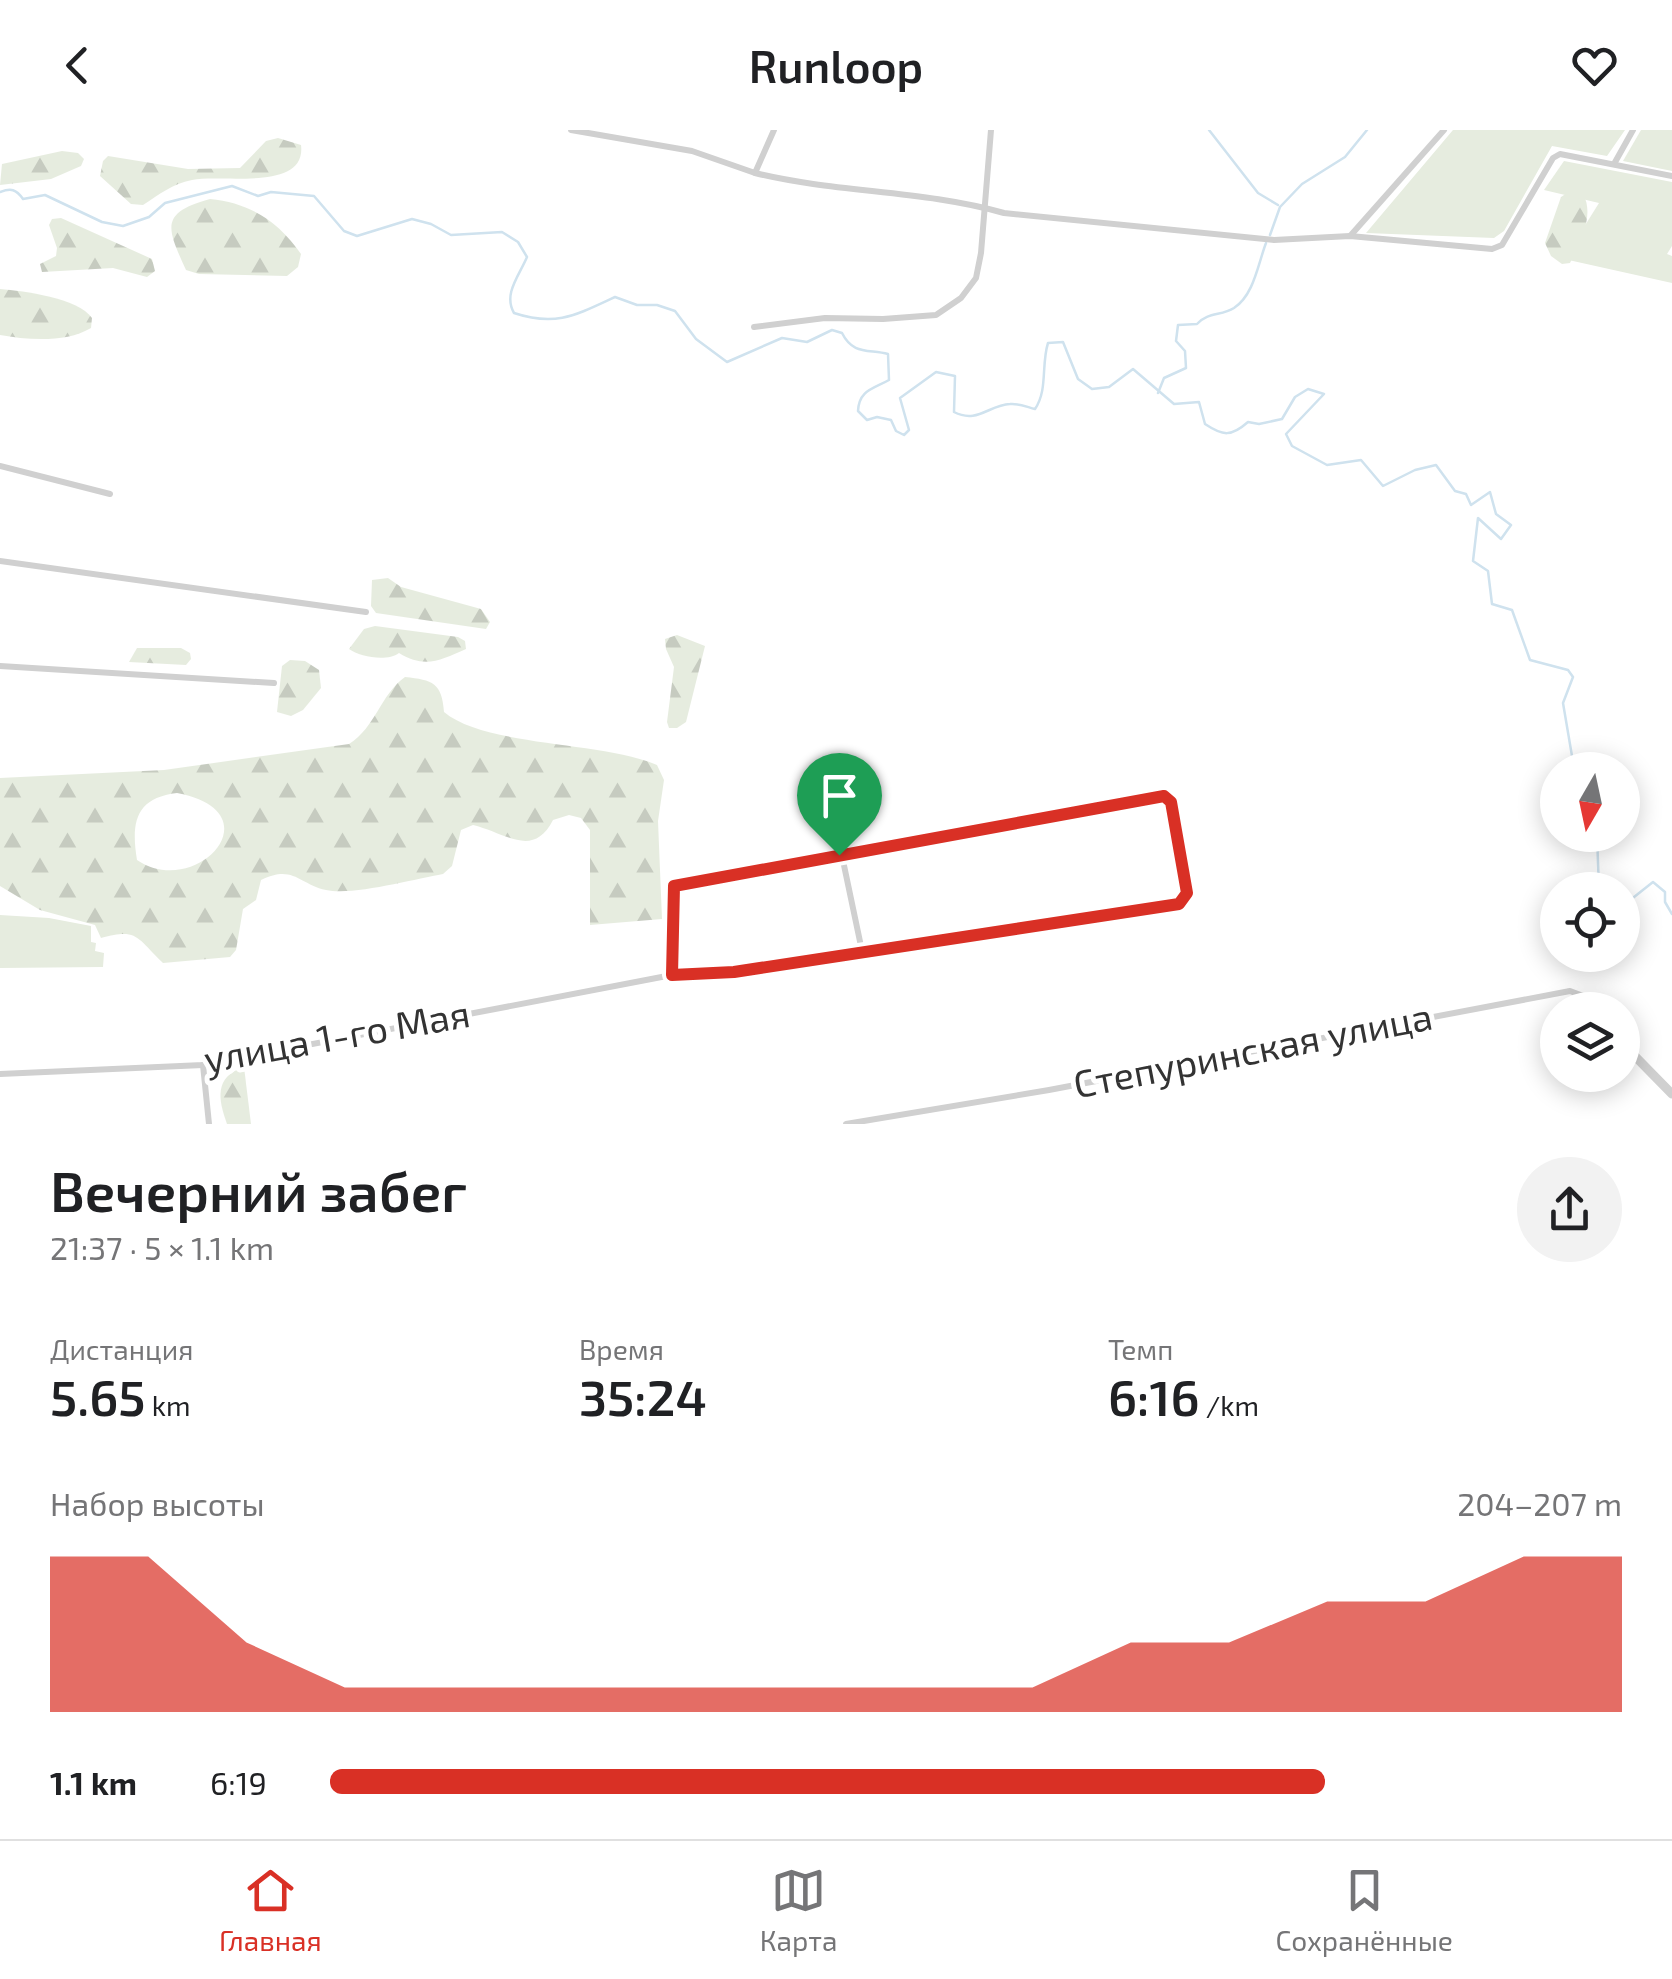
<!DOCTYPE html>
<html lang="ru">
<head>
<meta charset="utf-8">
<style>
  :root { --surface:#fff; --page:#f2f2f2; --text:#202124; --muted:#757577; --line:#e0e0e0; --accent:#d93025 }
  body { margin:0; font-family:"Exo 2",sans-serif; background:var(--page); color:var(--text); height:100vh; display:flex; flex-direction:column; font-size:38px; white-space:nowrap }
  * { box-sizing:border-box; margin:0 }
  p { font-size:32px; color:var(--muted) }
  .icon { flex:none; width:55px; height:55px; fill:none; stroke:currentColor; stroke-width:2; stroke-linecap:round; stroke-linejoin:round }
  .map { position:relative; height:994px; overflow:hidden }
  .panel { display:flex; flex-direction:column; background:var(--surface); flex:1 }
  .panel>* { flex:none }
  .needle { width:65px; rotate:189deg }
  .tools { position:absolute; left:1540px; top:622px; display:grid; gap:20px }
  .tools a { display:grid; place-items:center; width:100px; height:100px; border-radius:50%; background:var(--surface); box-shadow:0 5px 25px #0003; font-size:50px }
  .pin { position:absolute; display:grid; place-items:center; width:85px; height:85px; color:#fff; margin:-102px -42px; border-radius:50% 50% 50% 0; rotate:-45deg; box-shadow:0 0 10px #0007 }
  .pin .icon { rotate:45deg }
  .round { display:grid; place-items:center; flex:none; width:105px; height:105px; border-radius:52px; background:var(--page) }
  .overview { display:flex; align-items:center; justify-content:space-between; height:170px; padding:0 50px }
  h1 { font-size:55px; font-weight:600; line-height:75px }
  .figures { display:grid; grid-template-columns:repeat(3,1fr); gap:15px; height:170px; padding:10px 50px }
  .figures div { display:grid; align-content:center }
  .figures b { font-size:50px; font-weight:600 }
  .figures small { font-size:28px; font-weight:400 }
  .figures p { font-size:28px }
  .chart { height:280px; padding:20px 50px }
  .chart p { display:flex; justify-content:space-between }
  .chart svg { width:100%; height:180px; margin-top:10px; fill:var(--accent); opacity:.7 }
  ul { padding:0 50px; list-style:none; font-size:32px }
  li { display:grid; grid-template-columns:160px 120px 1fr; align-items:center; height:75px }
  li i { height:25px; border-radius:12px; background:var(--accent) }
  header { display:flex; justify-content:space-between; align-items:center; height:130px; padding:0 50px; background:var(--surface); font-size:45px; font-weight:600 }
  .tab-bar { display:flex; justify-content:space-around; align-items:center; height:140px; border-top:2px solid var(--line); background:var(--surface); font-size:28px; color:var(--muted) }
  .tab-bar a { display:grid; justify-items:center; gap:5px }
  .tab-bar .on { color:var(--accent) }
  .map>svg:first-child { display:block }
  .forest { fill:url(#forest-firs); fill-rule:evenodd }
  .green { fill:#e6ecdf }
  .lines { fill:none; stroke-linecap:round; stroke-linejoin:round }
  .stream { stroke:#cfe2ee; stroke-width:2.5 }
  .minor { stroke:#d0d0d0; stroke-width:6 }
  .tertiary { stroke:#d0d0d0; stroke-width:9 }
  .route-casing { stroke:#fff; stroke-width:20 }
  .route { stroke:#d93025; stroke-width:12 }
  .labels { text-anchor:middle; stroke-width:10; stroke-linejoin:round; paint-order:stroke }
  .street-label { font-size:38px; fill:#333; stroke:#fff }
</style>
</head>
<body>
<header><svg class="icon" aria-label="back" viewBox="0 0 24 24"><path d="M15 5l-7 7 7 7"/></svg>Runloop<svg class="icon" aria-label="heart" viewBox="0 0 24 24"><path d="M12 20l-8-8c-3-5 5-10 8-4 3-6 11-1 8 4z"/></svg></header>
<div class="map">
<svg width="1672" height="994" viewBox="0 0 1672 994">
  <defs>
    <pattern id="forest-firs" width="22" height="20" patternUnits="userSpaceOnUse" patternTransform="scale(2.5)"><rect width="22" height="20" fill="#e6ecdf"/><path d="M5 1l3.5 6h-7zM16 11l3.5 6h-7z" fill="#c6cbc0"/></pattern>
  </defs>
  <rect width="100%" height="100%" fill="#fff"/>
  <g class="forest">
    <path d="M 278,8 L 301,15 C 307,62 221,44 192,50 C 172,54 160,64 143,75 L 131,74 L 100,46 L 103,31 L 108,26 L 188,39 L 240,38 L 266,11 Z"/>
    <polygon points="62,21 78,23 84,29 81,36 51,49 0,55 2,34"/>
    <path d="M 1570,61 L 1583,64 C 1595,85 1580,113 1570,133 L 1562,134 L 1551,126 L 1545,113 L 1561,67 Z"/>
    <path d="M 210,69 C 250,73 278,91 301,124 L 298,137 L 287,146 L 199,144 L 186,140 C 167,98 159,83 210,69 Z"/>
    <polygon points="61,88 152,129 155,141 147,147 113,138 42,142 40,134 56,126 57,118 49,95 52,89"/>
    <path d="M 0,159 C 24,161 78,168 92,188 L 91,198 C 66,213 28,210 0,205 Z"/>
    <polygon points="388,448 401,457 481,479 490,492 486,499 376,483 371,476 372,450"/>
    <path d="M 375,496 L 458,507 L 465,511 L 466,519 C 441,530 425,539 399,523 C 387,532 360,527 349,519 L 364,499 Z"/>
    <polygon points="677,505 705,516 686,592 677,598 669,598 667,592 674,537 666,519 665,509"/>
    <polygon points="137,518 181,518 190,523 191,529 186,535 129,532"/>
    <polygon points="290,530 305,531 319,540 321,558 303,580 291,586 277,582 282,536"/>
    <path d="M 405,547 C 433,550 442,553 444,582 C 486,617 601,611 657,635 L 664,650 L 658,691 L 662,789 L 590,795 L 590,700 L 581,688 L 569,685 L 553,690 C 533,729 506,703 473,695 L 461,700 L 452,736 L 443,744 C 414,749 353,766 326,760 C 299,754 293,734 261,750 L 256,770 L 243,779 L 236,820 L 230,827 L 163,833 C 136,807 138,798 101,808 L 95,795 L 40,780 L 0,756 L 0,648 L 164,640 L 349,614 C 376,597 380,565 405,547 ZM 177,663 C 277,682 196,770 137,730 C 131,693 135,668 177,663 Z"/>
    <path d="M 244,937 L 251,994 L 227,994 C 218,969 214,947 244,937 Z"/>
  </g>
  <g class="green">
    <polygon points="1453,0 1625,0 1607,26 1552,16 1504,101 1494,108 1366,103"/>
    <polygon points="1641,0 1672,0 1672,41 1623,31"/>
    <polygon points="1564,31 1672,52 1672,116 1667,124 1672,126 1672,153 1564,129 1599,73 1544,60"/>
    <polygon points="0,785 49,788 91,796 91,812 96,813 95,821 104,823 103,837 0,838"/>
  </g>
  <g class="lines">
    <g class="stream">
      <polyline points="1209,0 1258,63 1278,75"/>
      <path d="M 0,62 C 11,58 16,59 23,69 L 45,65 L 102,92 L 123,96 L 149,87 L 165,73 L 232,56 L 258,66 L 271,62 L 314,66 L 344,101 L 357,106 L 412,89 L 431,94 L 451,105 L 502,102 L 518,112 L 527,127 C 519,146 503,164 514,183 C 556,197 576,185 615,167 L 637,175 L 657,175 L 675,181 L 696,209 L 727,232 L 782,208 L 807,212 L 832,200 L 842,203 C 853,225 868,219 888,224 L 889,250 C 873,259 859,260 858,281 L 867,290 L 877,287 L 891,290 L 896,301 L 904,305 L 909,300 L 900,268 L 936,242 L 955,246 L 954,282 C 977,294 989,275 1010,274 C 1018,273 1027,277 1035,279 C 1048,260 1041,235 1048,213 L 1063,212 L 1078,249 L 1092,259 L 1109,257 L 1133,239 L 1174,274 L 1199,272 L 1205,294 C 1223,306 1231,307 1248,292 L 1259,294 L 1282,289 L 1295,267 L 1308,259 L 1324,264 L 1286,304 L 1292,316 L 1327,335 L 1361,330 L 1383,356 L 1415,340 L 1436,335 L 1455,361 L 1466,364 L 1471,375 L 1490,362 L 1496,384 L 1511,395 L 1501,409 L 1478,388 L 1473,431 L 1488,441 L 1492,474 L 1512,480 L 1530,530 L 1568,540 L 1573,547 L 1563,573 L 1572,626 L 1578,640"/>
      <polyline points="1270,105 1280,77 1302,54 1345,27 1367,0"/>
      <path d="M 1158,263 L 1164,248 L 1186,238 L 1185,221 L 1176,211 L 1178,195 L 1197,194 C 1208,182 1221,186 1234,178 C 1254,165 1258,134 1266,113"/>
      <polyline points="1597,705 1599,760"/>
      <polyline points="1622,769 1629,771 1653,752 1665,762 1665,772 1672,784"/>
    </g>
    <g class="minor">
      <polyline points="571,0 692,21 755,43 774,0"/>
      <polyline points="1614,34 1633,0"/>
      <path d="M 755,43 C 837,63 923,60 1004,83 L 1274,110 L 1350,106 L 1492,119 L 1502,115 L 1553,28 L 1560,24 L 1672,46"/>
      <polyline points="1351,105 1444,0"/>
      <polyline points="754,197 825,188 883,189 936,185 961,168 976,148 981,123 991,0"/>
      <polyline points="0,336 110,364"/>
      <polyline points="0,431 366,482"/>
      <polyline points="0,536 274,553"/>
      <polyline points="825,645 862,821"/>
      <polyline points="203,935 209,994"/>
      <polyline points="0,944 203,935 672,845 733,841 1179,774 1187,763 1171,672 1159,666 673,756 672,845"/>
      <polyline points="846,994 1049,960 1570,861 1586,867 1595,878"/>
    </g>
    <g class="tertiary">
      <polyline points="1595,878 1597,880"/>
      <polyline points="1622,913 1672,964"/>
    </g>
  </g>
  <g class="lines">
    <defs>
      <polygon id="route" points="1164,666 1171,672 1187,763 1179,774 734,842 672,845 674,756"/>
    </defs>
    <use href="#route" class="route-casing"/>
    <use href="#route" class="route"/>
  </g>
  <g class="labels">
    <g class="street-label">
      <text transform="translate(337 907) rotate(-10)" y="13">улица 1-го Мая</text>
      <text transform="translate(1253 921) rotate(-11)" y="13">Степуринская улица</text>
    </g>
  </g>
</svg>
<div class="tools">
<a><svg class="needle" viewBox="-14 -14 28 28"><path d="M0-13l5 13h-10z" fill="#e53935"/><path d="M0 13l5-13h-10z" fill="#757577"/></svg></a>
<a><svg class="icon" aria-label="locate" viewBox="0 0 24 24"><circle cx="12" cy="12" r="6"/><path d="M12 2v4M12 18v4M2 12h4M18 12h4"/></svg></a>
<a><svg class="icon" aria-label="layers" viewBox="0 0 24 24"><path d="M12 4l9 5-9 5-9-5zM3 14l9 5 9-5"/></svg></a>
</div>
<div class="pin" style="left:839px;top:725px;background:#1e9e55"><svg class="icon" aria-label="arrive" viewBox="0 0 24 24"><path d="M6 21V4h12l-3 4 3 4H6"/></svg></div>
</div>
<section class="panel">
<div class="overview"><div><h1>Вечерний забег</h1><p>21:37 · 5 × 1.1 km</p></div><a class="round"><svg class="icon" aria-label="share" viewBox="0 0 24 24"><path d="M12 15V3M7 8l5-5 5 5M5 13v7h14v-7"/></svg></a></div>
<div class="figures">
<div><p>Дистанция</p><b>5.65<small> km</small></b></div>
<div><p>Время</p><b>35:24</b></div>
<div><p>Темп</p><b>6:16<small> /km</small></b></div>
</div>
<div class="chart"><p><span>Набор высоты</span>204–207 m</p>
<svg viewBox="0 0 160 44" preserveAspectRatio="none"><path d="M0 44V6L10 6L20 27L30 38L40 38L50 38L60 38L70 38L80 38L90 38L100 38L110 27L120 27L130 17L140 17L150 6L160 6V44z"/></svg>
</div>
<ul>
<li><b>1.1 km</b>6:19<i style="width:77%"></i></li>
</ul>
</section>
<nav class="tab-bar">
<a class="on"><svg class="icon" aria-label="home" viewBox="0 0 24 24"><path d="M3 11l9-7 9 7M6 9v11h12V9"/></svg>Главная</a>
<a><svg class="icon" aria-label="map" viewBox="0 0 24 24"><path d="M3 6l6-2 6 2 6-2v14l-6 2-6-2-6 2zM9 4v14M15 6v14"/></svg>Карта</a>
<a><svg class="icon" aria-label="saved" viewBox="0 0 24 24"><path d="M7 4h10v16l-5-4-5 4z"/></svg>Сохранённые</a>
</nav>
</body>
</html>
